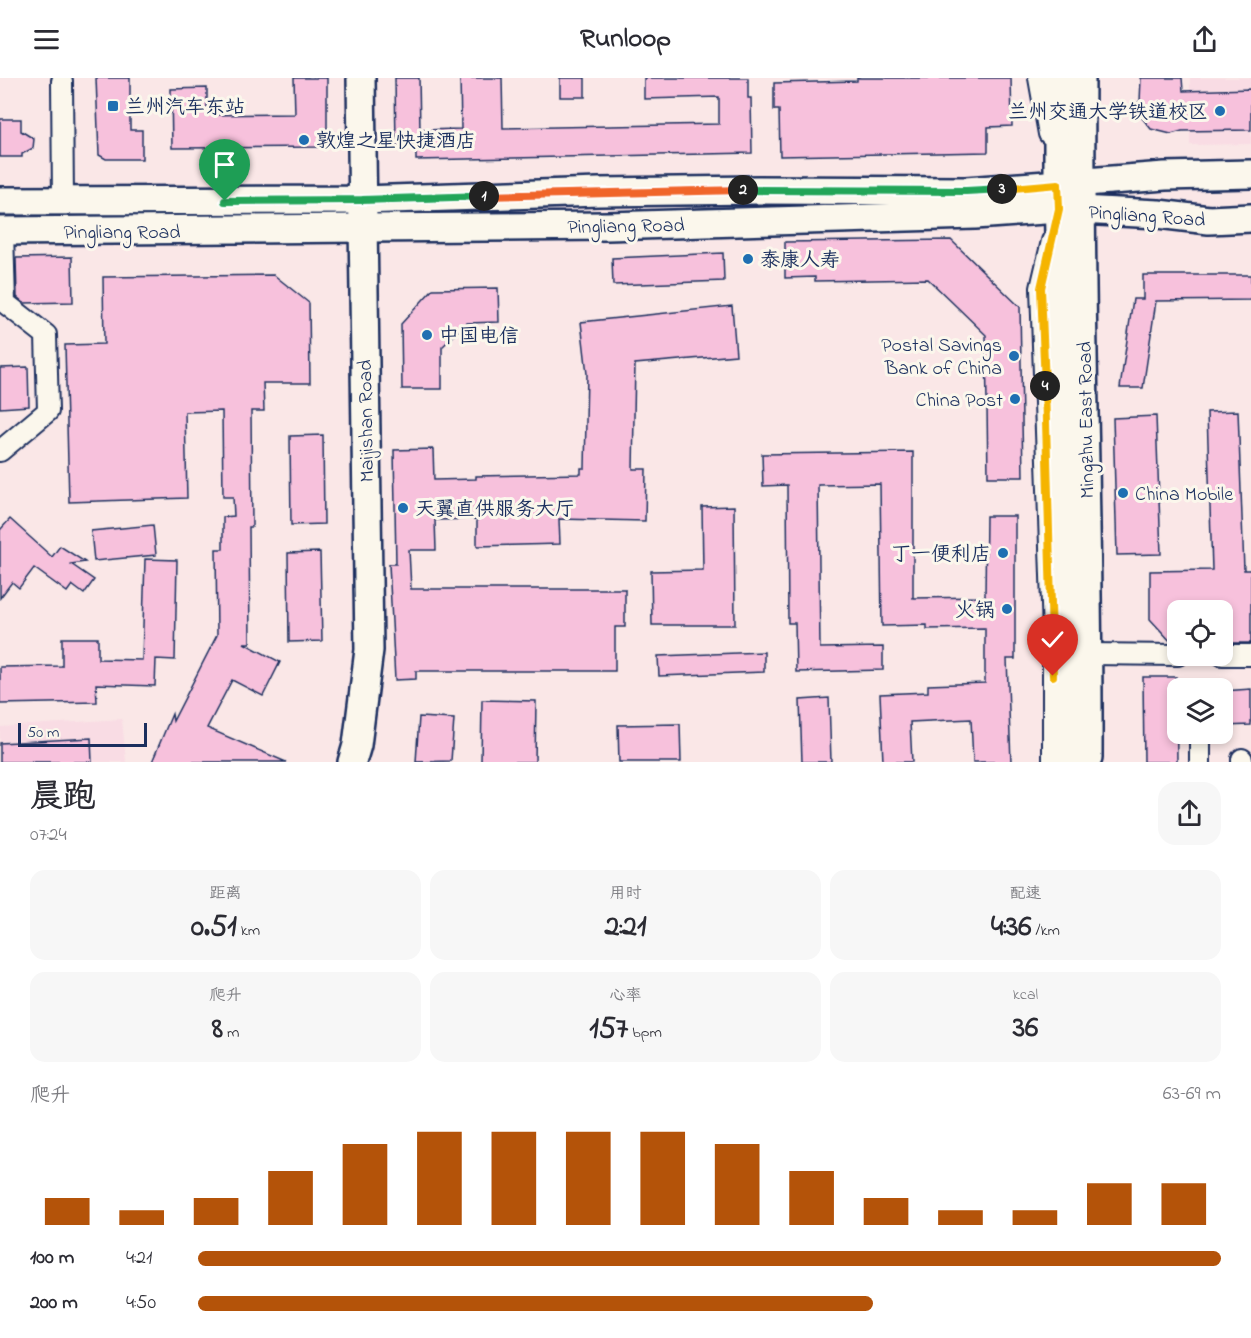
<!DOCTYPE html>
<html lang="zh">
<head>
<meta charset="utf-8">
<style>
  :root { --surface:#fff; --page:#f7f7f7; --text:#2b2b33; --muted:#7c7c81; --accent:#b45309 }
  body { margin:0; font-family:"Indie Flower","LXGW WenKai TC",sans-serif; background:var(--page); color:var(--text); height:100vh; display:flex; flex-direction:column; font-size:22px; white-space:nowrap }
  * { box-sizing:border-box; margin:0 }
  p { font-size:20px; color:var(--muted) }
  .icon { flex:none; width:33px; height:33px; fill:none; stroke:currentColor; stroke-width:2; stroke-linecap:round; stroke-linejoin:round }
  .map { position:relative; height:684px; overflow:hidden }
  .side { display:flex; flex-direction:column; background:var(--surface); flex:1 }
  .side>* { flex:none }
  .buttons { position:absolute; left:1167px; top:522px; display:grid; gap:12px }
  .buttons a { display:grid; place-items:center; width:66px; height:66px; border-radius:12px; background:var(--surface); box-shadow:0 3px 9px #0003; font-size:30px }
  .scale { position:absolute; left:18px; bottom:15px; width:129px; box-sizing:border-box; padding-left:6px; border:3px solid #1b2f5e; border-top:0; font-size:16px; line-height:21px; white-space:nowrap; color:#1b2f5e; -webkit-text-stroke:4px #fbf7ec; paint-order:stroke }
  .pin { position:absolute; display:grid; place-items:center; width:51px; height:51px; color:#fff; margin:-62px -26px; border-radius:50% 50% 50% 0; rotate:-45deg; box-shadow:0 0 6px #0007 }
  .pin .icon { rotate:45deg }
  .km { position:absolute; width:30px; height:30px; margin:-15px; border-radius:50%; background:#222; color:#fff; font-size:16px; line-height:30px; text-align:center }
  .round { display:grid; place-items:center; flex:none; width:63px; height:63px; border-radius:18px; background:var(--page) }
  .headline { display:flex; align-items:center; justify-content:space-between; height:102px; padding:0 30px }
  h1 { font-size:33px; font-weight:800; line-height:45px }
  .metrics { display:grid; grid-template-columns:repeat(3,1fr); gap:9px; height:102px; padding:6px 30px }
  .metrics div { display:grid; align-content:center; border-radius:15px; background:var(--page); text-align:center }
  .metrics b { font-size:30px; font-weight:800 }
  .metrics small { font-size:16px; font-weight:400 }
  .metrics p { font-size:16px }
  .chart { height:168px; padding:12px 30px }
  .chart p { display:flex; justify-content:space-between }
  .chart svg { width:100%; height:108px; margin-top:6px; stroke:var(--accent); stroke-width:6 }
  ul { padding:0 30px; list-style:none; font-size:20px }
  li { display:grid; grid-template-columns:96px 72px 1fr; align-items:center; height:45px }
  li i { height:15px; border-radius:8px; background:var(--accent) }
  header { display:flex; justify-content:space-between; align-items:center; height:78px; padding:0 30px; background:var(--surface); font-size:27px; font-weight:800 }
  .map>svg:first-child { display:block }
  .built { fill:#f9dce4 }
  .building { fill:#f7c1dc; stroke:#1b2f5e; stroke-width:1.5 }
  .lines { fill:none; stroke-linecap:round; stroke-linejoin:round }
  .street-casing { stroke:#1b2f5e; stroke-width:24 }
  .secondary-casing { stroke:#1b2f5e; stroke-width:32 }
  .street { stroke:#fbf7ec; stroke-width:20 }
  .secondary { stroke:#fbf7ec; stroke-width:27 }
  .split-1-casing { stroke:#fff; stroke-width:12 }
  .split-2-casing { stroke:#fff; stroke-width:12 }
  .split-3-casing { stroke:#fff; stroke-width:12 }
  .split-4-casing { stroke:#fff; stroke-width:12 }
  .split-5-casing { stroke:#fff; stroke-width:12 }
  .split-1 { stroke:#22a559; stroke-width:8 }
  .split-2 { stroke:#f0652b; stroke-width:8 }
  .split-3 { stroke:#22a559; stroke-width:8 }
  .split-4 { stroke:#f5b400; stroke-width:8 }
  .split-5 { stroke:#f5b400; stroke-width:8 }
  .poi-dot { fill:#1f6fb2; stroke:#fbf7ec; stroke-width:2 }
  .labels { text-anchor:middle; stroke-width:6; stroke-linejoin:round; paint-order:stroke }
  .poi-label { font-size:20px; fill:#1b2f5e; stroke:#fbf7ec; text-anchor:start }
  .street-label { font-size:20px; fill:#1b2f5e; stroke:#fbf7ec }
</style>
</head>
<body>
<header><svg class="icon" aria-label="menu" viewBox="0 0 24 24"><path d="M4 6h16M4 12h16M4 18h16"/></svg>Runloop<svg class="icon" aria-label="share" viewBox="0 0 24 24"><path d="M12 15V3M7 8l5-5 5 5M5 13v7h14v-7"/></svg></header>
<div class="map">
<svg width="1251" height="684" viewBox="0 0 1251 684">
  <rect width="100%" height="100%" fill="#fae7e7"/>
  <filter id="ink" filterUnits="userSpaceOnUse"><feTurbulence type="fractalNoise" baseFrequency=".0167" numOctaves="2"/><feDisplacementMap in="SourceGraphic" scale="12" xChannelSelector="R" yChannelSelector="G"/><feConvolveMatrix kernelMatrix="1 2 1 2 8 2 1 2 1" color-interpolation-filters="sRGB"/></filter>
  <g filter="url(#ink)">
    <g class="built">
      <polygon points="1190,0 1251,0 1251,66 1190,67"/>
      <polygon points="122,641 126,684 0,684 0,649"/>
    </g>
    <g class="building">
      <polygon points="96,0 130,0 130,52 142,52 142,81 106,81 99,77"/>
      <polygon points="294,0 327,0 327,69 172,70 171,11 207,10 207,37 295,36"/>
      <polygon points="395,0 419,0 420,52 461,51 460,0 502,0 503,50 719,46 719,19 644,21 644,0 748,0 748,20 751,20 752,75 416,82 416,67 396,68"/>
      <rect x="560" y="0" width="25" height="19"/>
      <polygon points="857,0 1011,0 1012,48 988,49 988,74 780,78 779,32 774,32 774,5 857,3"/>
      <polygon points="1141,0 1182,0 1183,13 1251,11 1251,52 1182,53 1171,56 1151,51 1138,35 1136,25 1140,24"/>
      <polygon points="0,41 21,41 21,53 34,61 33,70 22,76 22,79 0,79"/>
      <polygon points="951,162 1020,229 1023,399 988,399 986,257 928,201 815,203 815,199 785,200 785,164"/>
      <polygon points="723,175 724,203 613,207 612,180"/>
      <polygon points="72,179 73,224 24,225 17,219 16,180"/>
      <polygon points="274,197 309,225 310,305 263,305 264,333 251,333 252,449 249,449 250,565 244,565 280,584 263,618 232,602 207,650 286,684 152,684 172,636 173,643 217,557 216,471 223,471 223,439 234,438 233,419 223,419 222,333 185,334 187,420 69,424 65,267 104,266 103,199"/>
      <polygon points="1143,197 1251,197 1251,222 1156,223 1143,310 1120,310 1133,221 1143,221"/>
      <polygon points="498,210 499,244 467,245 442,269 442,311 402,311 401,246 433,211"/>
      <polygon points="732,228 736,277 635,286 633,391 646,391 645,443 559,441 560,466 477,468 477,441 435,442 436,472 409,472 411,511 625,511 625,549 615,549 615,593 416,593 416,601 395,602 389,486 396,486 394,372 433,371 434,402 476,401 476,398 581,396 581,390 585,390 587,296 581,244"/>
      <polygon points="28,289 29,328 0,330 0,290"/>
      <polygon points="1238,333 1244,492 1251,492 1251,565 1222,565 1222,532 1178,532 1178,565 1172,565 1150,541 1150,493 1212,492 1207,334"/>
      <polygon points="1156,338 1161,476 1117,477 1113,340"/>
      <polygon points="323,357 324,446 291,447 290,358"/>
      <polygon points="913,374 913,520 985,519 986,438 1015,438 1015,581 1007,581 1011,684 973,684 971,641 910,644 912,684 883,684 880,616 928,614 928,607 985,605 985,550 927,551 927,547 882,548 880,406 818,407 820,570 883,569 883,592 796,594 795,545 788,545 787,407 763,408 762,376"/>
      <polygon points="734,428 735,547 652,547 651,493 703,492 702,429"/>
      <polygon points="10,441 52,479 60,468 85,484 71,486 94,502 84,516 72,507 67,514 34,490 19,510 12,504 0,520 0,452"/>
      <polygon points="153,447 156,477 94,483 91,453"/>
      <polygon points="320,474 322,563 289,564 288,475"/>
      <polygon points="145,481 177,482 175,582 156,581 155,608 96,606 97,624 0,626 0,589 62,588 62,560 98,560 98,581 142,582"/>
      <polygon points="764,574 764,594 659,598 658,578"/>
      <polygon points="1143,599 1176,599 1177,684 1144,684"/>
      <polygon points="1251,611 1251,647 1224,648 1223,613"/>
      <polygon points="829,620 831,684 802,684 800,622"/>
      <polygon points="482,622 536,623 535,684 481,684"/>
      <polygon points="419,639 454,641 451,683 416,684"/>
      <polygon points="680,646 681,684 619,684 618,647"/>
      <polygon points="91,660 92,684 0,684 0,665"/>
    </g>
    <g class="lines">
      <defs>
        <g id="street">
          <polyline points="1039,0 1049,56"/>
          <polyline points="62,3 63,123"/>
          <polyline points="1052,163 1041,210 1053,555 1053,684"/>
          <polyline points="0,373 48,333 46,257 5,225 3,153"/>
          <polyline points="1088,576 1178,577"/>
          <polyline points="1222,577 1251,577"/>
          <polyline points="1200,656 1200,684"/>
          <polyline points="1242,681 1242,684"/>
        </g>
        <g id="secondary">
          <polyline points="1058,0 1058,106 1069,684"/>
          <path d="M 1081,0 C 1079,227 1089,453 1088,680"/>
          <polyline points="0,123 362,122 599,114 757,112 966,113 1165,98 1251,96"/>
          <polyline points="0,153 608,148 975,137 1059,131 1158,136 1209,142 1251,140"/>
          <polyline points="352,684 357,667 369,572 361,0"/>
        </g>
      </defs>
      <use href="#street" class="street-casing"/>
      <use href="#secondary" class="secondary-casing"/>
      <use href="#street" class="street"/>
      <use href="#secondary" class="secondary"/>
    </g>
  </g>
  <g class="lines" filter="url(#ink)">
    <defs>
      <polyline id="split-1" points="225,123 362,122 484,118"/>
      <polyline id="split-2" points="484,118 743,112"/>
      <polyline id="split-3" points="743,112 966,113 1002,111"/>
      <polyline id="split-4" points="1002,111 1058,106 1059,131 1041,210 1045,308"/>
      <polyline id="split-5" points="1045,308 1053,598"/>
    </defs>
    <use href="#split-1" class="split-1-casing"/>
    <use href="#split-2" class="split-2-casing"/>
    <use href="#split-3" class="split-3-casing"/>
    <use href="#split-4" class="split-4-casing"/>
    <use href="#split-5" class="split-5-casing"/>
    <use href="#split-1" class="split-1"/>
    <use href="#split-2" class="split-2"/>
    <use href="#split-3" class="split-3"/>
    <use href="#split-4" class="split-4"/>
    <use href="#split-5" class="split-5"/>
  </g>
  <g class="poi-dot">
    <rect x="107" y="22" width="12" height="12" rx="3"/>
    <circle cx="1220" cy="33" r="6"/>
    <circle cx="304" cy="62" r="6"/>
    <circle cx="748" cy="181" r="6"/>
    <circle cx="427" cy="257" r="6"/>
    <circle cx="1014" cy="278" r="6"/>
    <circle cx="1015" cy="321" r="6"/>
    <circle cx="1123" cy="415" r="6"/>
    <circle cx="403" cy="430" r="6"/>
    <circle cx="1003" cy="475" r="6"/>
    <circle cx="1007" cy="531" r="6"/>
  </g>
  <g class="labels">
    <g class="poi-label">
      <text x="125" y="35">兰州汽车东站</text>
      <text x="1208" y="40" text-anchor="end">兰州交通大学铁道校区</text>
      <text x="316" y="69">敦煌之星快捷酒店</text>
      <text x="760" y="188">泰康人寿</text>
      <text x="439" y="264">中国电信</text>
      <text x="1002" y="273" text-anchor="end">Postal Savings<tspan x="1002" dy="23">Bank of China</tspan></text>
      <text x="1003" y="328" text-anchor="end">China Post</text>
      <text x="1135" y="422">China Mobile</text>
      <text x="415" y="437">天翼直供服务大厅</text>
      <text x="991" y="482" text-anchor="end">丁一便利店</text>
      <text x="995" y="538" text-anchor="end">火锅</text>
    </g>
    <g class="street-label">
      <text transform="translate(1147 137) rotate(4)" y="7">Pingliang Road</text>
      <text transform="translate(626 147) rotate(-1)" y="7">Pingliang Road</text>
      <text x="122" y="160">Pingliang Road</text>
      <text transform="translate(1085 342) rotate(-91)" y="7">Mingzhu East Road</text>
      <text transform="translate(365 343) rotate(-91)" y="7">Maijishan Road</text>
    </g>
  </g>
</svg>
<div class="buttons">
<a><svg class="icon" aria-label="locate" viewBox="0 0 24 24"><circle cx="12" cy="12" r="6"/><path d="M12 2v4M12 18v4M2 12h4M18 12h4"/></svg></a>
<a><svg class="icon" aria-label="layers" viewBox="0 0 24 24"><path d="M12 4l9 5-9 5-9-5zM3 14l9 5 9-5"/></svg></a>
</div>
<div class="scale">50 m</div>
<div class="pin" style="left:225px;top:123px;background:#1e9e55"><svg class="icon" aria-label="arrive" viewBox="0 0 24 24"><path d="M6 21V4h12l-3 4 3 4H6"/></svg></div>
<div class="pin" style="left:1053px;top:598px;background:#d93025"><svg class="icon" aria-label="check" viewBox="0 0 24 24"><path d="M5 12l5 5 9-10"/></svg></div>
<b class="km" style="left:484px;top:118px">1</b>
<b class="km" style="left:743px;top:112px">2</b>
<b class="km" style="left:1002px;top:111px">3</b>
<b class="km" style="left:1045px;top:308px">4</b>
</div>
<section class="side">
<div class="headline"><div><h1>晨跑</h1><p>07:24</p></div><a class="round"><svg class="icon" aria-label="share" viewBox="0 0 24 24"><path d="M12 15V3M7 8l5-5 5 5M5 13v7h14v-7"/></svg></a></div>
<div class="metrics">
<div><p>距离</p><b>0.51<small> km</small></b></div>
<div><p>用时</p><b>2:21</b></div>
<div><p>配速</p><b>4:36<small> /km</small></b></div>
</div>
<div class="metrics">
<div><p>爬升</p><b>8<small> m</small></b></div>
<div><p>心率</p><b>157<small> bpm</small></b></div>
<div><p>kcal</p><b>36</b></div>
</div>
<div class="chart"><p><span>爬升</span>63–69 m</p>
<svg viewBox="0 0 160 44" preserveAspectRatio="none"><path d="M5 44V33M15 44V38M25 44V33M35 44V22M45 44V11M55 44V6M65 44V6M75 44V6M85 44V6M95 44V11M105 44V22M115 44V33M125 44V38M135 44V38M145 44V27M155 44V27"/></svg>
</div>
<ul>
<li><b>100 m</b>4:21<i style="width:100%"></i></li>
<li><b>200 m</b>4:50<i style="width:66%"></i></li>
</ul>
</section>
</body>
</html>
